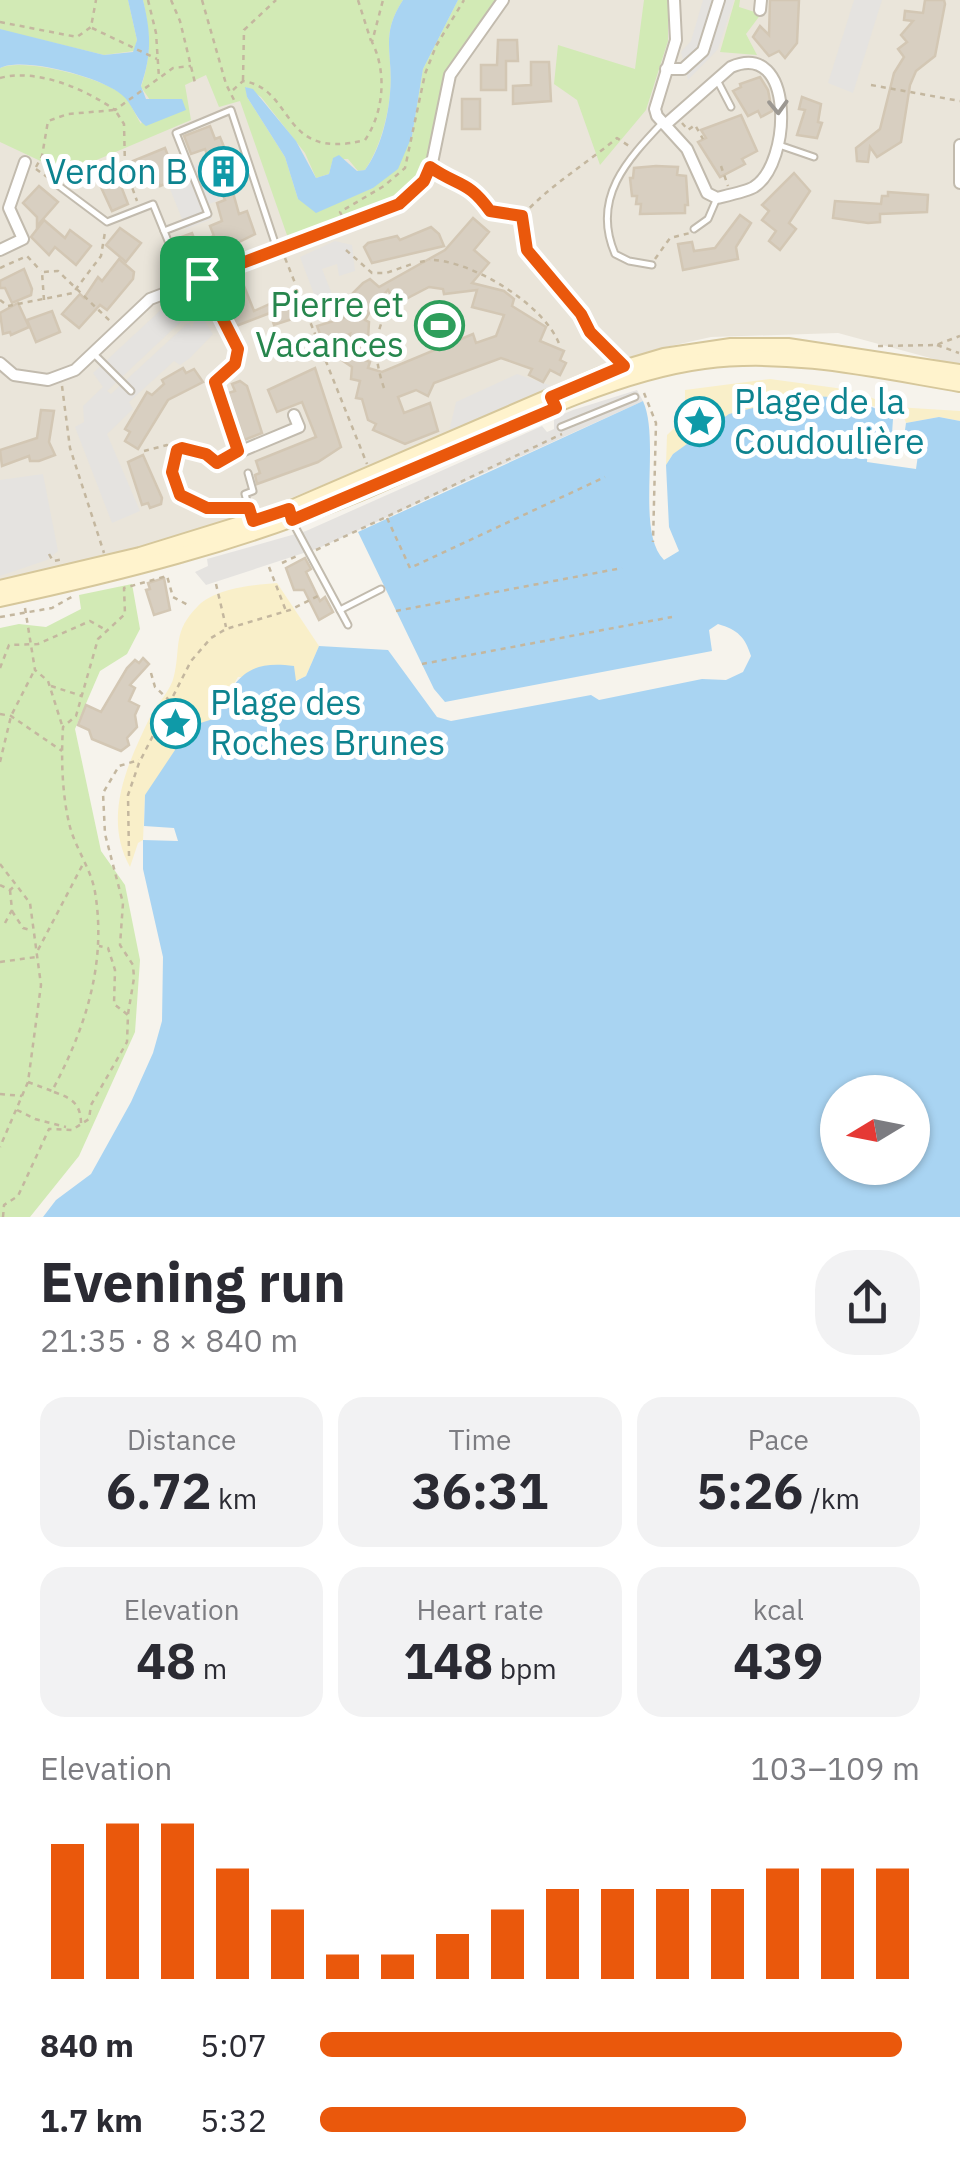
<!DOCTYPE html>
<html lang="en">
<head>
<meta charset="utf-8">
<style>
  :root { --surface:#fff; --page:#f2f2f3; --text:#2b2b33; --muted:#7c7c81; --accent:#ea580c }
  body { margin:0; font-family:"IBM Plex Sans",sans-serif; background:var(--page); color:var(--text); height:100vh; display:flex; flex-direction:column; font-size:38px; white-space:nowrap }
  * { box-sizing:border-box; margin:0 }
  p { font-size:32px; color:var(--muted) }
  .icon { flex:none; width:55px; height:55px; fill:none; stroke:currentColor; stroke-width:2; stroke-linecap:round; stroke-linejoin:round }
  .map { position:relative; height:1217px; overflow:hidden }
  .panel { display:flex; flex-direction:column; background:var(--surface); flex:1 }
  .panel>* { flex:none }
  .needle { width:65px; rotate:260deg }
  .fabs { position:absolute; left:820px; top:1075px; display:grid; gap:20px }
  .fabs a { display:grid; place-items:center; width:110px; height:110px; border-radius:50%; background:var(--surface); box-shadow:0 2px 8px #0004; font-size:50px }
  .pin { position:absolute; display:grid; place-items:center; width:85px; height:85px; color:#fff; margin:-42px; border-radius:20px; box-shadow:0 5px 15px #0006 }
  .round { display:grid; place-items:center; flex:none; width:105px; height:105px; border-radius:40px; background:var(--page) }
  .head { display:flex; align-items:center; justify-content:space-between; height:170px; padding:0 40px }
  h1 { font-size:55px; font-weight:800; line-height:75px }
  .metrics { display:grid; grid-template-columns:repeat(3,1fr); gap:15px; height:170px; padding:10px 40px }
  .metrics div { display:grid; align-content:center; border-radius:25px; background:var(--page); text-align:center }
  .metrics b { font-size:50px; font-weight:800 }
  .metrics small { font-size:28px; font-weight:400 }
  .metrics p { font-size:28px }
  .chart { height:280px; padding:20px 40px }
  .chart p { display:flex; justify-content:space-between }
  .chart svg { width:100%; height:180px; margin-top:10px; stroke:var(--accent); stroke-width:6 }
  ul { padding:0 40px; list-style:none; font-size:32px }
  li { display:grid; grid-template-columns:160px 120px 1fr; align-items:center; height:75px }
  li i { height:25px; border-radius:12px; background:var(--accent) }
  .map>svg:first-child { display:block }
  .residential { fill:#eae5da }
  .green { fill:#d2eab5 }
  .sand { fill:#f9efc9 }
  .parking { fill:#e5e3e0 }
  .water { fill:#a9d4f2; fill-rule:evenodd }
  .building { fill:#d8cfc1; stroke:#d3c7b4; stroke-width:2.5; fill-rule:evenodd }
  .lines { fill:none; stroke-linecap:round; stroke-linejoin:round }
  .service-casing { stroke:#c2bbae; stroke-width:9 }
  .minor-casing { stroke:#c2bbae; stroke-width:14 }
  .secondary-casing { stroke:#d6c79b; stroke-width:18 }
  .path { stroke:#c4b79f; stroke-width:2.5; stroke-dasharray:5 5; stroke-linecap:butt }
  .service { stroke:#fff; stroke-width:5 }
  .minor { stroke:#fff; stroke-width:10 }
  .secondary { stroke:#fff3cd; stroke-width:14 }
  .oneway { stroke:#9c9892 }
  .route-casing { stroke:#fff; stroke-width:20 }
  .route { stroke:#ea580c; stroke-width:12 }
  .labels { text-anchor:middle; stroke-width:10; stroke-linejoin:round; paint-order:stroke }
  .culture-label { font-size:35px; fill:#0d838f; stroke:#fff; text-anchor:start }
  .leisure-label { font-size:35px; fill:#27864d; stroke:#fff; text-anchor:end }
</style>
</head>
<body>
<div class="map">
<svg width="960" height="1217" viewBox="0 0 960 1217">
  <rect width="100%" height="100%" fill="#f6f3ec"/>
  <polygon class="residential" points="0,0 960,0 960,366 838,333 711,337 657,349 247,516 112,556 0,580"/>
  <g class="green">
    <polygon points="0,0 128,0 137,40 134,51 104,55 5,31 0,29"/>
    <path d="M 143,0 L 403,0 C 379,36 394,55 390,93 C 388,118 379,150 365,170 L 358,171 L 348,159 L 333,159 L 329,174 L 316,178 L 305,153 L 261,97 L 246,87 L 247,97 L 285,157 L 298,199 L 332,204 L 373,188 L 412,136 L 423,69 L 458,0 L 499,0 L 445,77 L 431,154 L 420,178 L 398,197 L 288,238 L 240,101 L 219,107 L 206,75 L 185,85 L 191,120 L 66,173 L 0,142 L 0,68 C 22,57 106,78 124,96 C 131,103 136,116 141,124 L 150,100 L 141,87 C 152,54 150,33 143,0 Z"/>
    <polygon points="644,0 668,0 668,41 646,110 600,165 577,100 554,84 558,45 635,69"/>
    <polygon points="735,0 740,0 739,7 761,14 746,34 757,55 720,52"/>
    <polygon points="132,584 140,629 127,654 100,671 75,729 101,851 125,885 140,960 135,1032 79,1156 30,1217 0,1217 0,628 19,624 46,627 81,609 79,595"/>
  </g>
  <g class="sand">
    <polygon points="770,379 851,390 896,407 960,411 960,421 939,417 906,423 903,415 896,414 893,419 877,407 844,398 802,396 673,454 666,465 667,435 689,414 685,409 685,390"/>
    <path d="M 277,583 L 319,646 L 306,676 L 295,681 L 238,677 L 213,719 L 145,795 L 143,840 L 138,843 L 130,867 C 102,816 128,763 151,715 C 158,703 171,690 174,676 C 181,647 172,632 198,606 C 216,588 253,585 277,583 Z"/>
  </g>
  <g class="parking">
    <polygon points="703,0 734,0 718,49 688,80 681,52 691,41"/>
    <polygon points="854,0 882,0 853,93 828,83"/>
    <polygon points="204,161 219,200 207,205 212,219 186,229 170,189 191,181 186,169"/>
    <polygon points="335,241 352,245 355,271 339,276 337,264 322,269 333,297 317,302 300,257"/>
    <polygon points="184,298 189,314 107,391 111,394 188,323 192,328 194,322 203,318 213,334 190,358 180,365 174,361 129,402 133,409 107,434 140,511 112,523 75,427 84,422 83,406 103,387 93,373 164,307"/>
    <polygon points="517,374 552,386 448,436 456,402"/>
    <polygon points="637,390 643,401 319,548 206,585 195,572 208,566 207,559 306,531 542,426 547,432 554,429 554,418 573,410"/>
    <polygon points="43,474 58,551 47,560 0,576 0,480"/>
  </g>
  <g class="water">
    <path d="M 128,0 L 143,0 C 151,33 152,54 141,86 L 146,99 L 182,99 L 186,110 L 146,126 C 135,118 132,103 122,95 C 102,77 23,56 0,68 L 0,29 L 104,55 L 133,52 L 137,40 Z"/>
    <path d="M 403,0 L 458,0 L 423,69 L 412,136 L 398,169 L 373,188 L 316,213 L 298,199 L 285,157 L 247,97 L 245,87 L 253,89 L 296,141 L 316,178 L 329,174 L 333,158 L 339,155 L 357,171 L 365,170 C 380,150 388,118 390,93 C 394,55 379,36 403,0 Z"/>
    <path d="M 802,396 C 835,396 866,399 893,419 L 891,448 L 868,448 L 867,462 L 916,469 L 918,455 L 902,451 L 906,423 L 939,417 L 960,421 L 960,1217 L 43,1217 L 56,1200 L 91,1174 L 131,1102 L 153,1053 L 162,1021 L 163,957 L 143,869 L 143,840 L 178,841 L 174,828 L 144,826 L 145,795 L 191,726 L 213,719 C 236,680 244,659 294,666 L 296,681 L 306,676 L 319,646 L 388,650 L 437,717 L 451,721 L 591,695 L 599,700 L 702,679 L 726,680 L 743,672 L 751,656 C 745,637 738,630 718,624 L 709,630 L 712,651 L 445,702 L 434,689 L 358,532 L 643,401 C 661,441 635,531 664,560 L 679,551 L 669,527 L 666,465 L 673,454 L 729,414 ZM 838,1092 L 912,1092 L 912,1168 L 838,1168 Z"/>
  </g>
  <g class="building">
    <polygon points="770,0 799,0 797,43 785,58 779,51 769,56 753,37 760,26 769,35"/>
    <polygon points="925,0 944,0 945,4 935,56 916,71 910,85 901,142 877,157 870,147 868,162 857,161 856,148 880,129 894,73 904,57 898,49 907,42 901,35 913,21 904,20 905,11 923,13"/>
    <polygon points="498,40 517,40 518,61 506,61 506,90 481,90 481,65 497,65"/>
    <polygon points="531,62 549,62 551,101 513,104 513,86 531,85"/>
    <polygon points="760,77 768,90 772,111 761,117 758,111 748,116 733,91 741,87 740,84"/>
    <polygon points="802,97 821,104 818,122 822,123 817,138 797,135 805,110 799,109"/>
    <rect x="462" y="99" width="18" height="30"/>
    <polygon points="741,115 757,151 742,159 745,164 720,177 698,142 706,138 701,130"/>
    <polygon points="210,126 215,139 220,137 233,169 234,196 239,214 247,211 255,234 225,249 226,252 187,266 176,239 192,233 196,243 214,236 210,226 222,221 217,203 225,200 205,149 191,154 184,136"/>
    <polygon points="165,148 177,179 160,186 154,170 149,169 119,181 128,204 112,211 93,170 108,164 111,170"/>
    <polygon points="656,166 678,167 677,175 686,176 688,205 685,205 685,213 640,214 641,204 636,204 637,196 632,196 630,178 633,178 634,168"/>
    <polygon points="794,173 810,191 789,223 796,229 780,250 769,241 776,231 762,220 769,211 762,205"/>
    <polygon points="39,186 58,202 37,226 37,217 23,203"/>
    <polygon points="888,192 928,195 927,212 880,214 880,222 868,223 833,218 835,201 881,204 882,196 888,196"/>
    <polygon points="740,215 751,223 736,247 738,259 683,270 678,244 692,242 694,251 715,248"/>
    <path d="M 473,218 L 489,232 L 474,250 L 489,263 L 472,283 L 504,291 L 514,299 L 512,306 L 546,327 L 540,341 L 564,351 L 560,360 L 566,363 L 560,375 L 550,370 L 543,382 L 529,375 L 532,369 L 501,358 L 434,383 L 428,396 L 416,390 L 398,397 L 404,413 L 430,403 L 438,431 L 405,444 L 373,430 L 376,424 L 368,420 L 362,399 L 356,398 L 360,381 L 351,379 L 352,367 L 343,361 L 350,334 L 324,345 L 317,326 L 347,317 L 356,298 L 352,294 L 363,283 L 370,279 L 379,287 L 445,250 ZM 429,287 L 443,289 L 444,294 L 477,290 L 472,307 L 504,315 L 496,336 L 476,343 L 473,334 L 382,372 L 368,368 L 370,362 L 365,360 L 371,340 L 368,339 L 369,322 L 365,320 L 372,308 L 388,290 L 396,304 Z"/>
    <polygon points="44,220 65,238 70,230 91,246 76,265 55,247 49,255 31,237"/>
    <polygon points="431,227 439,234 444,246 372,263 364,247 368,243 397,236 400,240"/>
    <polygon points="120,228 141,243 126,262 106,245"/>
    <polygon points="119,259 134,272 133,279 107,310 100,305 79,328 62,314 80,294 84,298 98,277 102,281"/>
    <polygon points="24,269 32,289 31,295 12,303 5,288 0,288 0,281"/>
    <polygon points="242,281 254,311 290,295 293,301 305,297 311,313 274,325 270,313 236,326 223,289"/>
    <polygon points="18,303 29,327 11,335 10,332 3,334 0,313"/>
    <polygon points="52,311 60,332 36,342 27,320"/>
    <polygon points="183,368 186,373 194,369 203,382 168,400 138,449 125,441 130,432 125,429 147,392 152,395 164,384 162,380"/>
    <polygon points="315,368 341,447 318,462 257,484 255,475 260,473 256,461 316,437 302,402 277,412 268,390"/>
    <polygon points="240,381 247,386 262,433 244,440 228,393 235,391 232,384"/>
    <polygon points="41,410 54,411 49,442 55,455 39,461 30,461 29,456 2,466 0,450 37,438"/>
    <polygon points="143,455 162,498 161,504 150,508 148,503 142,505 128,462"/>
    <polygon points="305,558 311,569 306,572 320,601 325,597 333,612 319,620 304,590 294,590 286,568"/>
    <polygon points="164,578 170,610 154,615 146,590 150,589 148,583"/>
    <polygon points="143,658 149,664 130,685 135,688 129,701 139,706 135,715 137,727 127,738 129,745 121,751 92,739 89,730 78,725 86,705 101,712 127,668 135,660 139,663"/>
  </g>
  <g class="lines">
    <defs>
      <g id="service">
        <polyline points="717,80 731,107"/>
        <polyline points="779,145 814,157"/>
        <polyline points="59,186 107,222 153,204 197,312"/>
        <polyline points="694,229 708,219 717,198"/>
        <polyline points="164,231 208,214 176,133 231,110 277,249"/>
        <path d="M 652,265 L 629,261 L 615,254 C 591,198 627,160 663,122"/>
        <polyline points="94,354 131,391"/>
        <polyline points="561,427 635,397"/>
        <polyline points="248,473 253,491 245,494 252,518"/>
        <polyline points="293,523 348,625"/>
        <polyline points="340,610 381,589"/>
      </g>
      <g id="minor">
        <polyline points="760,10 761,0"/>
        <polyline points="666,69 683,69 703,51 719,0"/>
        <path d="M 665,125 L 731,67 C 795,39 792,163 754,187 C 748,191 725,196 717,198 L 707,193 L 687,149 L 657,116 L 655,109 L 676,40 L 674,0"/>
        <polyline points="960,145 960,183"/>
        <polyline points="0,250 23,239 9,208 25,162"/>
        <polyline points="202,278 238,349 235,364 215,382 239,452 299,427 294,415"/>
        <polyline points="0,363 14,375 48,380 75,370 150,299 399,204 425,181 433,158 450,75 503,0"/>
      </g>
      <g id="secondary">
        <polyline points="0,588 140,555 289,509 600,375 664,356 731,346 788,346 960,372"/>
        <path d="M 0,599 C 120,573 236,544 350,497 C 458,453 589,376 704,361 C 790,350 876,370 960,384"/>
      </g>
    </defs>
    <use href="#service" class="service-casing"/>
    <use href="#minor" class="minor-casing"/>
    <use href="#secondary" class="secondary-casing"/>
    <g class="path">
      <polyline points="148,0 156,33 159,78"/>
      <polyline points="171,0 180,21 195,83"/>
      <polyline points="202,0 226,84 235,102"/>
      <polyline points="358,0 371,41"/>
      <polyline points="0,22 77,37 91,27 96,0"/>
      <polyline points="92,28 157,59"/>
      <path d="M 0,78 C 37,68 85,89 115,110 L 173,68 L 191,66"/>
      <polyline points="243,80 244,30 276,0"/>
      <polyline points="871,85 960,101"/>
      <path d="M 233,90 L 243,81 C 296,89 279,162 365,140 C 384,112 387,72 372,42 L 383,0"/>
      <polyline points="682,123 688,130 695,125 703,139"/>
      <polyline points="721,166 728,186"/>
      <polyline points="36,167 42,156 48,121 68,114 115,110 124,124 125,167"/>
      <polyline points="36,169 54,182"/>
      <polyline points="440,173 474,188 490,211 522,217 527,250 581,314 590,332 617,356"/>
      <polyline points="129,179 137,201"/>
      <path d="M 523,215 C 549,186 586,164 617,138 L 629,146"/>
      <polyline points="342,216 340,212 384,186 405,168 425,74 436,46 464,0"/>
      <polyline points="346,250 372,273 386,273 415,263"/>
      <polyline points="285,258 301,298"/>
      <polyline points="655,259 670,238 690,233"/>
      <path d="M 434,260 C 476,263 546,306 560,346"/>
      <polyline points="420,262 430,260"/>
      <polyline points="0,268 27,256 41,271"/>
      <polyline points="0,300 8,306 73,293 101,256 105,232"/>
      <polyline points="44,300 42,272 58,271 110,321"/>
      <polyline points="307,314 367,464"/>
      <polyline points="937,345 959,353"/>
      <polyline points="878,346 936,345 960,336"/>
      <polyline points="62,386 70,448 104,553"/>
      <path d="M 384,388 C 372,352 374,332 393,299"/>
      <polyline points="644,393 656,423 653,542"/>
      <polyline points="144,451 167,445 172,455"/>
      <path d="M 229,458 L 217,463 L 206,454 L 181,447 L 173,456 C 169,505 201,512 243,509"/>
      <polyline points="387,518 410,568 605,477"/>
      <polyline points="316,550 562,434"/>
      <polyline points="49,554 53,561 64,559"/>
      <polyline points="282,563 299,555"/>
      <polyline points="269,567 286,611"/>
      <polyline points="216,584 226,627"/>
      <polyline points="25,608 35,670 48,681 62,725"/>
      <polyline points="396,611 622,568"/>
      <polyline points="0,617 52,608 75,595"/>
      <polyline points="422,664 672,617"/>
      <polyline points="0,668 9,645 38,644 90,621 106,630"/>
      <polyline points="151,673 155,687 169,700"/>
      <polyline points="51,686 82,696"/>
      <polyline points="0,714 11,716 62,751"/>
      <polyline points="0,762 11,716 34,671"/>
      <polyline points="129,856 128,795 139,763 191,661 211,638 226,629 290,610 320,595"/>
      <polyline points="0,864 30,903 41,985 28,1082 0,1147"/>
      <polyline points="0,885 10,890 16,885"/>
      <polyline points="12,911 23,928 30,930"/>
      <polyline points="5,923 12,910 10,890"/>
      <polyline points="38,950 83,864"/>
      <polyline points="0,962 36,957"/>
      <polyline points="128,1014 134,978 133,965 120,945 123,903 105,834 103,793 119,766 139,760"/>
      <path d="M 28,1082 L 52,1091 C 85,1029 107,964 95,892 C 91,869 76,849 70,827 C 62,796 61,758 63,727 L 76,716 L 98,639 L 125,614 L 124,588 L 167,576 L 173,597 L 188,605"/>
      <path d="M 54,1092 C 71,1098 81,1103 81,1124"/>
      <polyline points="0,1094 22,1096"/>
      <polyline points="17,1110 35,1119 66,1127"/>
      <polyline points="3,1217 4,1205 18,1196 49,1129 72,1130 89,1119 91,1105 127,1042 128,1015 114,1004 115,970 108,948 99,946"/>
    </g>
    <use href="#service" class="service"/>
    <use href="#minor" class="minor"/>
    <use href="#secondary" class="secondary"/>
  </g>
  <defs><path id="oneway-chevron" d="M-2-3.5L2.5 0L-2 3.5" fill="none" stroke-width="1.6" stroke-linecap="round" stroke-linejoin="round" transform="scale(2.5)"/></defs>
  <use class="oneway" href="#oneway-chevron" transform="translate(778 107) rotate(88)"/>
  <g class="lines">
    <defs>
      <path id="route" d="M 430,167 C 459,187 468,180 490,211 L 522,216 L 527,250 L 581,314 L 590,332 L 624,366 L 551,397 L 556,408 L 292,520 L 289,509 L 253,521 L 249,508 L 207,508 L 180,495 L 172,472 L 177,450 L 182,448 L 206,454 L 217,463 L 238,451 L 215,382 L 235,364 L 238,349 L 202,278 L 399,204 L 424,181 Z"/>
    </defs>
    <use href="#route" class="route-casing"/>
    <use href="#route" class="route"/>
  </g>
  <defs>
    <symbol id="building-ring" viewBox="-11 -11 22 22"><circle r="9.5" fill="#fff" stroke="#0f9aa8" stroke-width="1.5"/><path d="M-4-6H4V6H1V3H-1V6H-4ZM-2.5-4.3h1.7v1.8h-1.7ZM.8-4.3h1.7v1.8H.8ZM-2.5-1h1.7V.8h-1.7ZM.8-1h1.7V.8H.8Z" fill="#0f9aa8"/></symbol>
    <symbol id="stadium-ring" viewBox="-11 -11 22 22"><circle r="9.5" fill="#fff" stroke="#2e9e5b" stroke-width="1.5"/><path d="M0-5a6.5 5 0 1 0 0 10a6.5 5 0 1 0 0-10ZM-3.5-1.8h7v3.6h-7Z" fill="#2e9e5b"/></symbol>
    <symbol id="sight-ring" viewBox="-11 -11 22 22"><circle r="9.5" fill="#fff" stroke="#0f9aa8" stroke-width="1.5"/><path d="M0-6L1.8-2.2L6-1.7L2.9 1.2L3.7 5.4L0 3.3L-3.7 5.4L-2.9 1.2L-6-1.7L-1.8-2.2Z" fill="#0f9aa8"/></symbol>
  </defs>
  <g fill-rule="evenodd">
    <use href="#building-ring" x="196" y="144" width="55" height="55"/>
    <use href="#stadium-ring" x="412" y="298" width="55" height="55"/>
    <use href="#sight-ring" x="672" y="394" width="55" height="55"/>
    <use href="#sight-ring" x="148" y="696" width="55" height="55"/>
  </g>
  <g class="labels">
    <g class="culture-label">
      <text x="188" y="184" text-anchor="end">Verdon B</text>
      <text x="734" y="414">Plage de la<tspan x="734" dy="40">Coudoulière</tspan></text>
      <text x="210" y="715">Plage des<tspan x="210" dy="40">Roches Brunes</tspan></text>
    </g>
    <g class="leisure-label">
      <text x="404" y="317">Pierre et<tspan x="404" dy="40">Vacances</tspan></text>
    </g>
  </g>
</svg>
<div class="fabs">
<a><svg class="needle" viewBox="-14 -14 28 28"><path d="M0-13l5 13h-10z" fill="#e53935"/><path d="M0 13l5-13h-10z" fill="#7c7c81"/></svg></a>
</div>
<div class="pin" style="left:202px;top:278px;background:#1e9e55"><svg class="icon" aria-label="arrive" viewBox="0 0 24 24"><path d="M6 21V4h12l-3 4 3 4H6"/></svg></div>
</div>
<section class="panel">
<div class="head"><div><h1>Evening run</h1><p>21:35 · 8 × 840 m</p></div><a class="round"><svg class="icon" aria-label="share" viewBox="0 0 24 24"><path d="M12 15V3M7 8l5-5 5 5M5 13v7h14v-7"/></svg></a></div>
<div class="metrics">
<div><p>Distance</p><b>6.72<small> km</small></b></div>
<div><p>Time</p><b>36:31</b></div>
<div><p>Pace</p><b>5:26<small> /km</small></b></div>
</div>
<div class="metrics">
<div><p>Elevation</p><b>48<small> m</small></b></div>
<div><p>Heart rate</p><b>148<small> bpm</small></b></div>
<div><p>kcal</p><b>439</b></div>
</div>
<div class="chart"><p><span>Elevation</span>103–109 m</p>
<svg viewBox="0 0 160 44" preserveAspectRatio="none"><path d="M5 44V11M15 44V6M25 44V6M35 44V17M45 44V27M55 44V38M65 44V38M75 44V33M85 44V27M95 44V22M105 44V22M115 44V22M125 44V22M135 44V17M145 44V17M155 44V17"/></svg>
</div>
<ul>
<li><b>840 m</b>5:07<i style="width:97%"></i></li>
<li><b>1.7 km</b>5:32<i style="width:71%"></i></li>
</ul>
</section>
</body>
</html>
